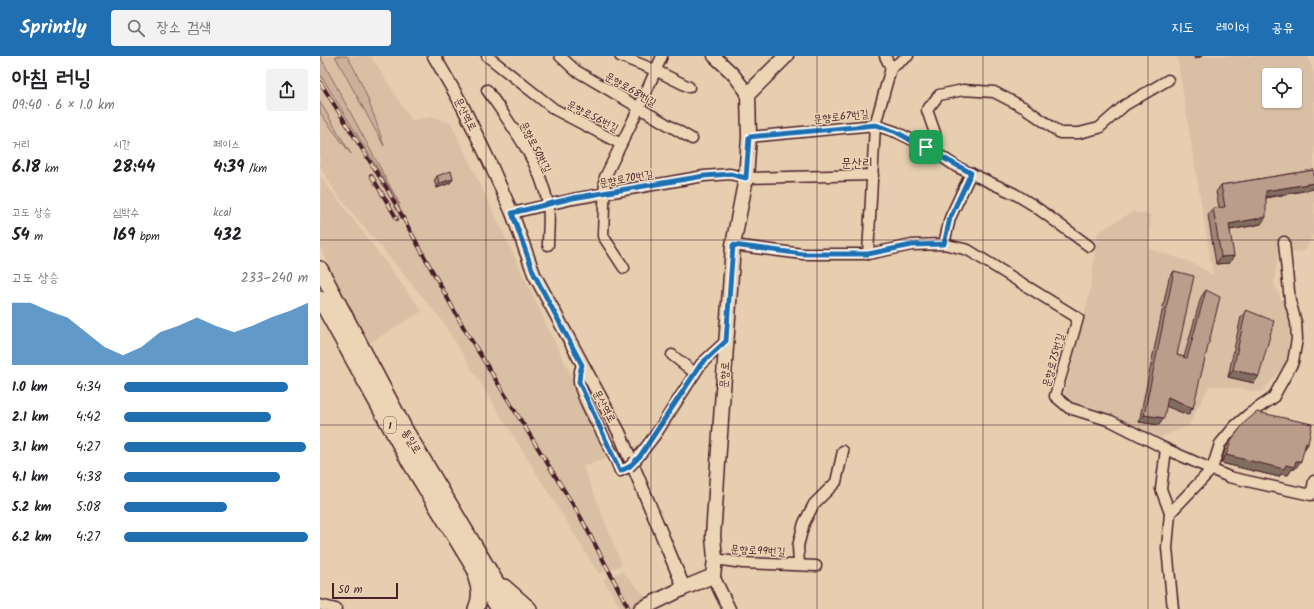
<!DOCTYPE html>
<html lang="ko">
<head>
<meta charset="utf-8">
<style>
  :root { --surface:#fff; --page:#f2f2f2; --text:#202124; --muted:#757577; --accent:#1f6fb2 }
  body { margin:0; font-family:Kalam,"Poor Story",sans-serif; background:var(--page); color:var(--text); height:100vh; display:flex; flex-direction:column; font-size:15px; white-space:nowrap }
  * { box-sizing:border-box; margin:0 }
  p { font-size:13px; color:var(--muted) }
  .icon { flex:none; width:22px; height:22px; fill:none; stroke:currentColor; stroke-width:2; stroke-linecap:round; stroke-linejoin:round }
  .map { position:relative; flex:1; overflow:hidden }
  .drawer { display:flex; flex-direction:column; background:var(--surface); width:320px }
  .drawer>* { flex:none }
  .buttons { position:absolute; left:942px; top:12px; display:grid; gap:8px }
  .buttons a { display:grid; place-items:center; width:40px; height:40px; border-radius:4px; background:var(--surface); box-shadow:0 1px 3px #0004; font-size:20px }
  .scale { position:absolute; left:12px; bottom:10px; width:66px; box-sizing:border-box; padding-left:4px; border:2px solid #4a1f2b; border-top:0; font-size:11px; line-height:14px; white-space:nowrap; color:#4a1f2b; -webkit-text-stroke:3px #ecd5b5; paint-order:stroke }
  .pin { position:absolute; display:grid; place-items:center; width:34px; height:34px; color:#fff; margin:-17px; border-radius:8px; box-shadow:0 2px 6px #0006 }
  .round { display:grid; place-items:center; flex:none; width:42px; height:42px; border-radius:4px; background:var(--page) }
  .overview { display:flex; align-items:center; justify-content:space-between; height:68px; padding:0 12px }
  h1 { font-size:22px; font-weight:700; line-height:30px }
  .figures { display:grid; grid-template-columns:repeat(3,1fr); gap:6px; height:68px; padding:4px 12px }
  .figures div { display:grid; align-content:center }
  .figures b { font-size:17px; font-weight:700 }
  .figures small { font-size:11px; font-weight:400 }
  .figures p { font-size:11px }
  .chart { height:112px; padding:8px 12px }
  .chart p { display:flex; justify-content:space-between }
  .chart svg { width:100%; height:72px; margin-top:4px; fill:var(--accent); opacity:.7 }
  ul { padding:0 12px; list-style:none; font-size:13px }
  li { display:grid; grid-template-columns:64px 48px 1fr; align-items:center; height:30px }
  li i { height:10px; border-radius:5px; background:var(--accent) }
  header { display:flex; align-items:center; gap:24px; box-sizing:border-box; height:56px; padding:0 20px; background:var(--accent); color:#fff }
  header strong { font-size:19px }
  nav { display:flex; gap:22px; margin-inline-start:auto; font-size:14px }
  .search { width:280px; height:36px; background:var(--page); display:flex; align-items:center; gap:10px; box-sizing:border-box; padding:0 14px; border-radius:4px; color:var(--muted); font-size:15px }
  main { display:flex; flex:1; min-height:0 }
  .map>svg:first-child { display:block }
  .built { fill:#d9bfa4; fill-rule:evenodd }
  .green { fill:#ccb19a; stroke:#8b6862 }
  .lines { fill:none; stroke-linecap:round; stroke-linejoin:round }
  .minor-casing { stroke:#4a1f2b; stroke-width:13 }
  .tertiary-casing { stroke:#4a1f2b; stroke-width:15 }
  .secondary-casing { stroke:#4a1f2b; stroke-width:17 }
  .primary-casing { stroke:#4a1f2b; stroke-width:18 }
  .minor { stroke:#ecd5b5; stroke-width:10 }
  .tertiary { stroke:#ecd5b5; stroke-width:12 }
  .secondary { stroke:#ecd5b5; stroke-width:14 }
  .primary { stroke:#ecd5b5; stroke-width:15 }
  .rail-casing { stroke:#4a1f2b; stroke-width:4 }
  .rail { stroke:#ecd5b5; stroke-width:2.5; stroke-dasharray:8; stroke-linecap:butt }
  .minor-bridge-casing { stroke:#4a1f2b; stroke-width:13; stroke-linecap:butt }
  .minor-bridge { stroke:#ecd5b5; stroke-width:10 }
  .wall { fill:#a08777; stroke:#4a1f2b }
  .shaded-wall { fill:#826e61; stroke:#4a1f2b }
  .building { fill:#ba9d8a; stroke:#4a1f2b }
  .route-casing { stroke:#fff; stroke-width:8 }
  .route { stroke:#1f6fb2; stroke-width:5 }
  .grid { fill:none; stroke:#4a1f2b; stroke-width:1; stroke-opacity:0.55 }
  .labels { text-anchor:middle; stroke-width:3; stroke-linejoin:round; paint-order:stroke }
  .shield { fill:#ecd5b5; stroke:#7b5654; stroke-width:1 }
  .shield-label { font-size:10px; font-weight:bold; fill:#4a1f2b }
  .street-label { font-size:11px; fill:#4a1f2b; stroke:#ecd5b5 }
  .quarter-label { font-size:13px; fill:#4a1f2b; stroke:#ecd5b5 }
</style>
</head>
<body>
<header>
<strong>Sprintly</strong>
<div class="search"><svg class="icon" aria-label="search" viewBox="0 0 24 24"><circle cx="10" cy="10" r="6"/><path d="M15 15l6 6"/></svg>장소 검색</div>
<nav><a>지도</a><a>레이어</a><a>공유</a></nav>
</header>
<main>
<section class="drawer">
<div class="overview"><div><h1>아침 러닝</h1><p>09:40 · 6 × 1.0 km</p></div><a class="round"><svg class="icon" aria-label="share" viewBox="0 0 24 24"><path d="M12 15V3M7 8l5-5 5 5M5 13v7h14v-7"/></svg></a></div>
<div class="figures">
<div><p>거리</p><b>6.18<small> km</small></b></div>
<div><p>시간</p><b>28:44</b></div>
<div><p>페이스</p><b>4:39<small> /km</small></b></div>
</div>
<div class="figures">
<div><p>고도 상승</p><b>54<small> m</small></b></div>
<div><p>심박수</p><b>169<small> bpm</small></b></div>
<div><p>kcal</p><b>432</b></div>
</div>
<div class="chart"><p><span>고도 상승</span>233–240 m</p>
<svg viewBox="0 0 160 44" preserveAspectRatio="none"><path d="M0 44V6L10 6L20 11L30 15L40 24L50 33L60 38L70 33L80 24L90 20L100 15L110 20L120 24L130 20L140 15L150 11L160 6V44z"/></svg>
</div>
<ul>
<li><b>1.0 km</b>4:34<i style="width:89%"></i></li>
<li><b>2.1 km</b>4:42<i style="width:80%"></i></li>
<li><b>3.1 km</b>4:27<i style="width:99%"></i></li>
<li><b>4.1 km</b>4:38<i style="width:85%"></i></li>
<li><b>5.2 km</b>5:08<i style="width:56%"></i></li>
<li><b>6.2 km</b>4:27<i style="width:100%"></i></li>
</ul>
</section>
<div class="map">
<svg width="994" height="553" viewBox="0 0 994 553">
  <rect width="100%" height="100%" fill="#e6ceaf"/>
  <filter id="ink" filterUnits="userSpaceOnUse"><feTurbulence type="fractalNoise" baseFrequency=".025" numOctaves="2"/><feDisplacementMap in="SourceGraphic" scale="8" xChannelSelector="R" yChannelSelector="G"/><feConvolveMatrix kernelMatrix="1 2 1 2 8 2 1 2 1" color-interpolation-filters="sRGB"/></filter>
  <g filter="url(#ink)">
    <g class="built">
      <polygon points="0,0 51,0 91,64 113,61 131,67 290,402 263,410 302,509 279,518 121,263 16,137 0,111"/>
      <path d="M 857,0 L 988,0 L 994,18 L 994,176 L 985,195 L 958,198 L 954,228 L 969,259 L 971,294 L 963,312 L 941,336 L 890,329 L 868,370 L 841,381 L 743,343 L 770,236 L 778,176 L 813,156 L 831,159 L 829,193 L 870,206 L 893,219 ZM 949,19 L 975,19 L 975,45 L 949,45 Z"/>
      <polygon points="1,121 102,255 48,288 0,191"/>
      <polygon points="302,515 337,553 301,553 283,523"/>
    </g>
    <g class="green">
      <polygon points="0,0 80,149 0,18"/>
      <path d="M 15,0 L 27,0 C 44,28 54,59 64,90 Z"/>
      <polygon points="0,46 31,98 0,57"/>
    </g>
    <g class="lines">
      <defs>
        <g id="minor">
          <polyline points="167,0 234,53 301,88"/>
          <polyline points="240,0 255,14 372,83"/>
          <polyline points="300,0 335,14 369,31"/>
          <polyline points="565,0 571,12"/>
          <path d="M 167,34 C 191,69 220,106 228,148 C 230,161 228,176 228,189"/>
          <polyline points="429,81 555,69 576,76 607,91 637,111 695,138 713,149 769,190"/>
          <polyline points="607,91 615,77 607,54 619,39 643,34 674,36 705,52 740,77 759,77 779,72 805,49 848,24"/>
          <polyline points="192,157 253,143 384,120 410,118 426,122 553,119"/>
          <polyline points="624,188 630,162 651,117"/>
          <polyline points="413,189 483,198 548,198 592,189 624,188 648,194 758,262 735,340 749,352 791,365 846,393 909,421 991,439 994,425"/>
          <polyline points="548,198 555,69 571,12 588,0"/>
          <polyline points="304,212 283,180 285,121 319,52 342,0"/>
          <polyline points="352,299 375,317"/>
          <path d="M 262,309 C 260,314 258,321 259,327 C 266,355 290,386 300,415 L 309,411"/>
          <polyline points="846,393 841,433 850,457"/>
          <polyline points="315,405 336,378 381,308 406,285"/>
          <polyline points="395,503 423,507 496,510"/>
          <polyline points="479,508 478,490 484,467 494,448 516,426 523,395"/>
          <polyline points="0,549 16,553"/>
          <polyline points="853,553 847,492 850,457 892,413 900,388 915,370 929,358 953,342 973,306 977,283 976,266 970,245 964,186"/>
        </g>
        <g id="tertiary">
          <polyline points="114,0 142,49 169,105 192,157 214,218 299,376 364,532"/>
          <polyline points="394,0 413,18 428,38"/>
          <polyline points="393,520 409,553"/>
        </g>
        <polyline id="secondary" points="321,553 364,532 393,520 395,503 393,480 413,189 426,122 429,81 428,38 466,0"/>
        <g id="primary">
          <polyline points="0,213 84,372 192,553"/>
          <polyline points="0,243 88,403 179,553"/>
          <polyline points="184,531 209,553"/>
          <path d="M 156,553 C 161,542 160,534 156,522"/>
        </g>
      </defs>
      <use href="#minor" class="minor-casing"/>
      <use href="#tertiary" class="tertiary-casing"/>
      <use href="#secondary" class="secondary-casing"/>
      <use href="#primary" class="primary-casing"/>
      <use href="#minor" class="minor"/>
      <use href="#tertiary" class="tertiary"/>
      <use href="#secondary" class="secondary"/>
      <use href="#primary" class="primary"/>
      <defs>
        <g id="rail">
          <polyline points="0,26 66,131 145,274 260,460 309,553"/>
          <polyline points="51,119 77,163"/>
        </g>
      </defs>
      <use href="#rail" class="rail-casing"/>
      <use href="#rail" class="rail"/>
      <defs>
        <polyline id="minor-bridge" points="309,411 315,405"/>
      </defs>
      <use href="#minor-bridge" class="minor-bridge-casing"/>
      <use href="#minor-bridge" class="minor-bridge"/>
    </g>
    <g class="wall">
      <polygon points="873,0 882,0 875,3"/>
      <polygon points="994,114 994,133 946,142 941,168 910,174 909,207 896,208 888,159 893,152 899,151 896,136 901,129"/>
      <polygon points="117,120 133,123 130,127 117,132 114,125"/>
      <polygon points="854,215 857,299 864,301 881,241 886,234 873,352 868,359 846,350 839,369 819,366 849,222"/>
      <polygon points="926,254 934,327 908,321 921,261"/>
      <polygon points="912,383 988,388 984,394 975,413 972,413 968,419 961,418 959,421 901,407 906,391"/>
    </g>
    <g class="shaded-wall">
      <polygon points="877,0 882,0 875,3"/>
      <polygon points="133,123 130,127 117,132 120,127"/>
      <polygon points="994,127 994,133 941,142 946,135"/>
      <polygon points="946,161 941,168 904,175 909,168"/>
      <polygon points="914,200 909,207 896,208 901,201"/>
      <polygon points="913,314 939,320 934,327 908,321"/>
      <polygon points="848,341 873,352 868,359 843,349"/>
      <polygon points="824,359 844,362 839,369 819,366"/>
      <polygon points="986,387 988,388 982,396"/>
      <polygon points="906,399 966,409 976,405 981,405 975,413 972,413 968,419 961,418 959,421 901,407"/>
    </g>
    <g class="building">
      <polygon points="994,114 994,127 946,135 946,161 909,168 914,200 901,201 893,152 905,151 901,129"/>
      <polygon points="131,115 133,123 120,127 117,120"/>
      <polygon points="854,215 874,220 857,299 867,302 886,234 900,241 873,352 848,341 844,362 824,359"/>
      <polygon points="926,254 954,265 939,320 913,314"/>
      <polygon points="937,356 992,368 988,388 986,387 981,405 976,405 974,411 966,409 964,413 906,399 912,383 925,366"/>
    </g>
  </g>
  <g class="lines" filter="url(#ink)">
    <defs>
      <polygon id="route" points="556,69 576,76 651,117 630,162 624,188 592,189 548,198 483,198 413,189 406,285 381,308 320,400 309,411 300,415 259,326 260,316 262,309 214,218 192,157 253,142 384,120 410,118 426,122 429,81"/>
    </defs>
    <use href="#route" class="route-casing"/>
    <use href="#route" class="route"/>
  </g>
  <path class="grid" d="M 166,0 L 166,553M 331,0 L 331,553M 497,0 L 497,553M 663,0 L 663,553M 828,0 L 828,553M 0,184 L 994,184M 0,369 L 994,369"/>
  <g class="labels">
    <rect class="shield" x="64" y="361" width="12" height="16" rx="3"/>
    <g class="shield-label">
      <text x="70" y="373">1</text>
    </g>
    <g class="street-label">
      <text transform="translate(311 33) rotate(30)" y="4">문향로68번길</text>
      <text transform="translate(146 58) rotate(63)" y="4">문산역로</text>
      <text transform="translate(273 60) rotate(27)" y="4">문향로56번길</text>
      <text transform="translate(521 60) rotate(-6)" y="4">문향로67번길</text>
      <text transform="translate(216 91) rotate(63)" y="4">문향로50번길</text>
      <text transform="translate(306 122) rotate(-10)" y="4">문향로70번길</text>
      <text transform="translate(733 304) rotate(-74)" y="4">문향로75번길</text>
      <text transform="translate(404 319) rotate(-86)" y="4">문향로</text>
      <text transform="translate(285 350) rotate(61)" y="4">문산역로</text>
      <text transform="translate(92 385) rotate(59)" y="4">통일로</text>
      <text transform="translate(438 494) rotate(3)" y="4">문향로99번길</text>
    </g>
    <g class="quarter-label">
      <text x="537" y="111">문산리</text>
    </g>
  </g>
</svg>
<div class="buttons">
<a><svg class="icon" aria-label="locate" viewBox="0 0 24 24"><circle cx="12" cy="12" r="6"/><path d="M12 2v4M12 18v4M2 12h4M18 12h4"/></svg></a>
</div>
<div class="scale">50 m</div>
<div class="pin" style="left:606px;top:91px;background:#1e9e55"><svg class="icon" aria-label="arrive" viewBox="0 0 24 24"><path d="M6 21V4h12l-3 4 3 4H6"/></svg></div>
</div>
</main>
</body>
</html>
